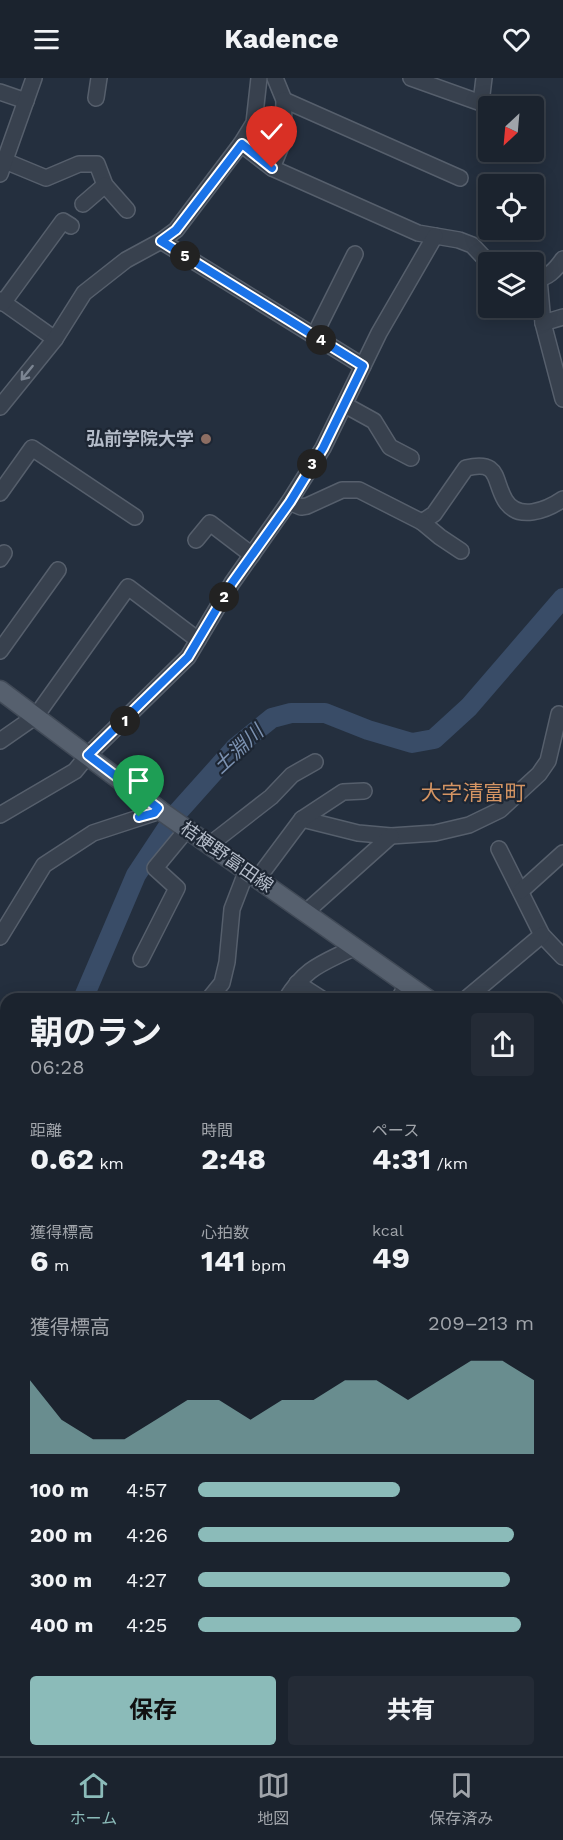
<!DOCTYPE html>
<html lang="ja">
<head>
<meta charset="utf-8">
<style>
  :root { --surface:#1b232e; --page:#242b36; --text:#f1f3f6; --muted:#a0a4aa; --line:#39404a; --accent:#8bbbb9 }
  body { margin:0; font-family:"Work Sans","Noto Sans JP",sans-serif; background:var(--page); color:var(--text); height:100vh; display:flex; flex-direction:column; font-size:22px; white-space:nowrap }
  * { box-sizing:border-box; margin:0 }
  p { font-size:20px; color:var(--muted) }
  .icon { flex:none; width:33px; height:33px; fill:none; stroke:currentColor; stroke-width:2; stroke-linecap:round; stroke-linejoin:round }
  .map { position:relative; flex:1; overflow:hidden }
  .drawer { position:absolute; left:0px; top:915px; width:564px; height:764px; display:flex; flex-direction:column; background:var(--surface); border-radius:18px 18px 0 0; box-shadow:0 3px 15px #0003,0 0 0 2px var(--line) }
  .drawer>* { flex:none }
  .needle { width:39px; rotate:206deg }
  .tools { position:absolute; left:478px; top:18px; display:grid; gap:12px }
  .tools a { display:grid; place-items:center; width:66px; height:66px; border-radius:6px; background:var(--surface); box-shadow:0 3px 15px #0003,0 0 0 2px var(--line); font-size:30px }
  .pin { position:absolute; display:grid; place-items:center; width:51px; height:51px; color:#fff; margin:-62px -26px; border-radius:50% 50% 50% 0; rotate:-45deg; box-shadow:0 0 6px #0007 }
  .pin .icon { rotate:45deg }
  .km { position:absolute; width:30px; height:30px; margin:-15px; border-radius:50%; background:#222; color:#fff; font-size:16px; line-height:30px; text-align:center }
  .round { display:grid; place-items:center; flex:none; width:63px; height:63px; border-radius:6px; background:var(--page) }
  .head { display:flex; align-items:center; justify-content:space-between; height:102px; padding:0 30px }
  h1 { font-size:33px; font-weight:700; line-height:45px }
  .stats { display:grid; grid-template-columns:repeat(3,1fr); gap:9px; height:102px; padding:6px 30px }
  .stats div { display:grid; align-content:center }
  .stats b { font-size:30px; font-weight:700 }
  .stats small { font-size:16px; font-weight:400 }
  .stats p { font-size:16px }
  .chart { height:168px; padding:12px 30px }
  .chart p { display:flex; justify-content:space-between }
  .chart svg { width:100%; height:108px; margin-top:6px; fill:var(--accent); opacity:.7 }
  .primary-button { display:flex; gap:12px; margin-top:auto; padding:12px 30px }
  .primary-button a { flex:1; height:69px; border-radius:6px; background:var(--accent); color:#111; font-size:24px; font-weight:700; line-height:69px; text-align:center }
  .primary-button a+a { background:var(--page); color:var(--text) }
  ul { padding:0 30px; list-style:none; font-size:20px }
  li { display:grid; grid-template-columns:96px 72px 1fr; align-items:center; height:45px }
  li i { height:15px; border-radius:8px; background:var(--accent) }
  header { display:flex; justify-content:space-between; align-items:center; height:78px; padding:0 30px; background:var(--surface); font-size:27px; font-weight:700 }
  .dock { display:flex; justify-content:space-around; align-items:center; height:84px; border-top:2px solid var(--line); background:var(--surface); font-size:16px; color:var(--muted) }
  .dock a { display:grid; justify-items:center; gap:3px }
  .dock .on { color:var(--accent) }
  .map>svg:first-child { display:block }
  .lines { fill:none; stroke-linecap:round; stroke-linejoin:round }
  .river { stroke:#394c67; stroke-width:20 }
  .minor-casing { stroke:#565f6c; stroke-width:18 }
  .major-casing { stroke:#414a57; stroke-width:21 }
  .minor { stroke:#38414e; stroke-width:15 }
  .major { stroke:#56606e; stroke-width:18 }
  .oneway { stroke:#7c8592 }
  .route-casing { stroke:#fff; stroke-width:12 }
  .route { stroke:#1a73e8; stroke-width:8 }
  .education-dot { fill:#8d6e63; stroke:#1d2633; stroke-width:2 }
  .labels { text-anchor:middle; stroke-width:4.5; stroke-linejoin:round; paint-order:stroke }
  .poi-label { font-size:18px; font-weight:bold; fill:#b4bcc9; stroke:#1d2633; text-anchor:end }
  .street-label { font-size:18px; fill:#b4bcc9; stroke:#1d2633 }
  .water-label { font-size:20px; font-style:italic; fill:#7c92b1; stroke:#1d2633 }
  .quarter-label { font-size:21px; fill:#d59563; stroke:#1d2633 }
</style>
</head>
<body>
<header><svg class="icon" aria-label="menu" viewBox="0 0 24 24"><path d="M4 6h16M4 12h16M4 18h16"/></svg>Kadence<svg class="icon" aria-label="heart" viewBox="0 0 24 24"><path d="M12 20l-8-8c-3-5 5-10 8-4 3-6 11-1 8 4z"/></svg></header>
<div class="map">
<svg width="563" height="1678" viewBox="0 0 563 1678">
  <rect width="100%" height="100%" fill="#242f3e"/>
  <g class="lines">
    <g class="river">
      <polyline points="83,921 136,797 177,735 236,669 272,640 291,635 325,635 368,652 412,665 434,661 469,629 563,520"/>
      <polyline points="0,1276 6,1225"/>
    </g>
    <defs>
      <g id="minor">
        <polyline points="259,0 254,45 241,66 272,90"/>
        <polyline points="275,0 284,22 283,63 272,90 418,155 459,162 472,167 489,185"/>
        <polyline points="411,0 481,25 484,0"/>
        <polyline points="0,14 26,23"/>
        <polyline points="96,20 99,0"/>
        <polyline points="284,22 460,100"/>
        <polyline points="5,83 46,100 79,86 97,86 105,107 127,132"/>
        <polyline points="0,96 34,0"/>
        <polyline points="83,126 105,107"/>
        <polyline points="161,163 363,288"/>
        <path d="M 534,201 C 547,202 556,191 563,181"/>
        <polyline points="539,201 543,245 563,321"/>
        <polyline points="0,222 55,261"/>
        <polyline points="3,225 63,143 71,148"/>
        <polyline points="543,245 563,239"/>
        <polyline points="314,258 355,176"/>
        <polyline points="345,327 374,343 390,369 411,380"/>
        <polyline points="0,329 55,261 84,215 126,182 161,163 176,152 241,66"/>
        <polyline points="0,415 32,370 135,439"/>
        <path d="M 289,424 L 301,429 L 307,428 L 342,412 L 359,412 L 422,444 L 434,436 L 466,390 C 500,382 493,401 505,422 C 518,444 547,432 563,421"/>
        <polyline points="422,444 440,459 461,473"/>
        <polyline points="196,462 210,445 252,477"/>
        <polyline points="0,481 4,475"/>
        <polyline points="0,573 58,492"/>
        <polyline points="0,663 36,638 128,509 198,562"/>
        <polyline points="0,737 75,693 88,677 188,579 232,505 289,424 323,370 379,255 435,158"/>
        <polyline points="302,741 358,755 391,758 435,755 469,747 500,732 539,696 548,683 559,636"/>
        <polyline points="212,768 217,761 271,719 292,697 315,684"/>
        <polyline points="499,771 542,857 563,879"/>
        <polyline points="258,800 302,741 343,714 364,713"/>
        <polyline points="521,813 563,775"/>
        <polyline points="306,834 391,758"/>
        <polyline points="0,859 44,787 93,755 154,735 158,730"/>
        <polyline points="141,881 177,810 155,790 188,750"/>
        <polyline points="297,905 322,921"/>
        <polyline points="209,921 222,905 227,884 232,831 247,792"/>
        <path d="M 286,921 C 307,888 322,886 355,869"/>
        <polyline points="399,921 407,906"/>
        <polyline points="466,921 542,857"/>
        <polyline points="558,962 563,954"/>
        <polyline points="558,1176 563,1169"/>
        <polyline points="0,1253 6,1256"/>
        <polyline points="558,1269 563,1273"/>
        <polyline points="0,1318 6,1305"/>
        <polyline points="558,1342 563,1345"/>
        <polyline points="0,1366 6,1368"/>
        <polyline points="558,1410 563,1414"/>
        <polyline points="558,1493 563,1496"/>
        <polyline points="558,1568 563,1572"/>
        <polyline points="85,1672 92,1678"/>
        <polyline points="295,1672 303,1678"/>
        <polyline points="445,1672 452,1678"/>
        <polyline points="557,1672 563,1677"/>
        <polyline points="205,1678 209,1672"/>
        <polyline points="315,1678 319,1672"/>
      </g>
      <g id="major">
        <polyline points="0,612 161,733 428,921"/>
        <polyline points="558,1013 563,1017"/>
      </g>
    </defs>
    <use href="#minor" class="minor-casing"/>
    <use href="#major" class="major-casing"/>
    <use href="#minor" class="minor"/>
    <use href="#major" class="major"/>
  </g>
  <defs><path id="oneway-shaft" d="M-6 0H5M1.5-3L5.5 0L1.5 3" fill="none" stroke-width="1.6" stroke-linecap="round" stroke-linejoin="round" transform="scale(1.5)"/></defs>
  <use class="oneway" href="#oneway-shaft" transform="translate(27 295) rotate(129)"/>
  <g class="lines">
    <defs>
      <polyline id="route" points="139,739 154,735 158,730 88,677 188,579 232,505 290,424 323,370 363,288 161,163 176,152 242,66 272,90"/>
    </defs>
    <use href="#route" class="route-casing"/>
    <use href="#route" class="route"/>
  </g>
  <circle class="education-dot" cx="206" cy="361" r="6"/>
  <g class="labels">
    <g class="poi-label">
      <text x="194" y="367">弘前学院大学</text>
    </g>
    <g class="street-label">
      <text transform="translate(227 779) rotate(35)" y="6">桔梗野富田線</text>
    </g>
    <g class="water-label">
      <text transform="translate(238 671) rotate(-43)" y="7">土淵川</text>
    </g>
    <g class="quarter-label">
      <text x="473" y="722">大字清富町</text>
    </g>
  </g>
</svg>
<div class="tools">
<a><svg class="needle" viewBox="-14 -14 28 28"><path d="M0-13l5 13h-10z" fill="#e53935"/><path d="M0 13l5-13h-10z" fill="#a0a4aa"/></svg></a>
<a><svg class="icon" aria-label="locate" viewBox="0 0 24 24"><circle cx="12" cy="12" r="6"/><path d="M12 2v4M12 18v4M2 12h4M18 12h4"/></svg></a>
<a><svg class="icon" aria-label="layers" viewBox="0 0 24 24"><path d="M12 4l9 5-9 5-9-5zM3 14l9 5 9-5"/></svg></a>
</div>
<div class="pin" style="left:139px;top:739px;background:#1e9e55"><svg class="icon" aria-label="arrive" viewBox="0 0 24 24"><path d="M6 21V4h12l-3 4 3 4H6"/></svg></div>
<div class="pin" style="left:272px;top:90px;background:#d93025"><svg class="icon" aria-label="check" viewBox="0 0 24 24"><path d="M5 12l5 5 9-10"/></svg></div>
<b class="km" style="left:125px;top:643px">1</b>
<b class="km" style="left:224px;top:519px">2</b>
<b class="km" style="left:312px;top:386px">3</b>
<b class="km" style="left:321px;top:262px">4</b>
<b class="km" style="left:185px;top:178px">5</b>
<section class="drawer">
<div class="head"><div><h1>朝のラン</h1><p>06:28</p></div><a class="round"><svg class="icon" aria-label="share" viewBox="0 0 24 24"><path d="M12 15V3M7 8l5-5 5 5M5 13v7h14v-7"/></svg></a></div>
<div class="stats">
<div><p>距離</p><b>0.62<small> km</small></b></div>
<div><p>時間</p><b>2:48</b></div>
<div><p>ペース</p><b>4:31<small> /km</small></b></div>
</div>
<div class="stats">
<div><p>獲得標高</p><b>6<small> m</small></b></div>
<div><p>心拍数</p><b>141<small> bpm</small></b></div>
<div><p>kcal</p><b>49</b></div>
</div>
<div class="chart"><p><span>獲得標高</span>209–213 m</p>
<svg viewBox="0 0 160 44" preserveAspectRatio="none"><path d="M0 44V14L10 30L20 38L30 38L40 30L50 22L60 22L70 30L80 22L90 22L100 14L110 14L120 22L130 14L140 6L150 6L160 14V44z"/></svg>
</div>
<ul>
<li><b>100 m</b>4:57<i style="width:60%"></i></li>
<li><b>200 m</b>4:26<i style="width:94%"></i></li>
<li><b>300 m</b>4:27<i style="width:93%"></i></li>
<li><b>400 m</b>4:25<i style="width:96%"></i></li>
</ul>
<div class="primary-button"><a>保存</a><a>共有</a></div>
</section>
</div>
<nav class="dock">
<a class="on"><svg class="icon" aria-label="home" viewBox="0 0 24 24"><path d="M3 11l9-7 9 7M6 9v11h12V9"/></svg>ホーム</a>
<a><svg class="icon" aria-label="map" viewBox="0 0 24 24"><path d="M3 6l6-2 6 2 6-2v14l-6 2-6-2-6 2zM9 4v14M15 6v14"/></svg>地図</a>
<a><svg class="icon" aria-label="saved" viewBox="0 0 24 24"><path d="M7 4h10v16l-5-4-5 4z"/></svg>保存済み</a>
</nav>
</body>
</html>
